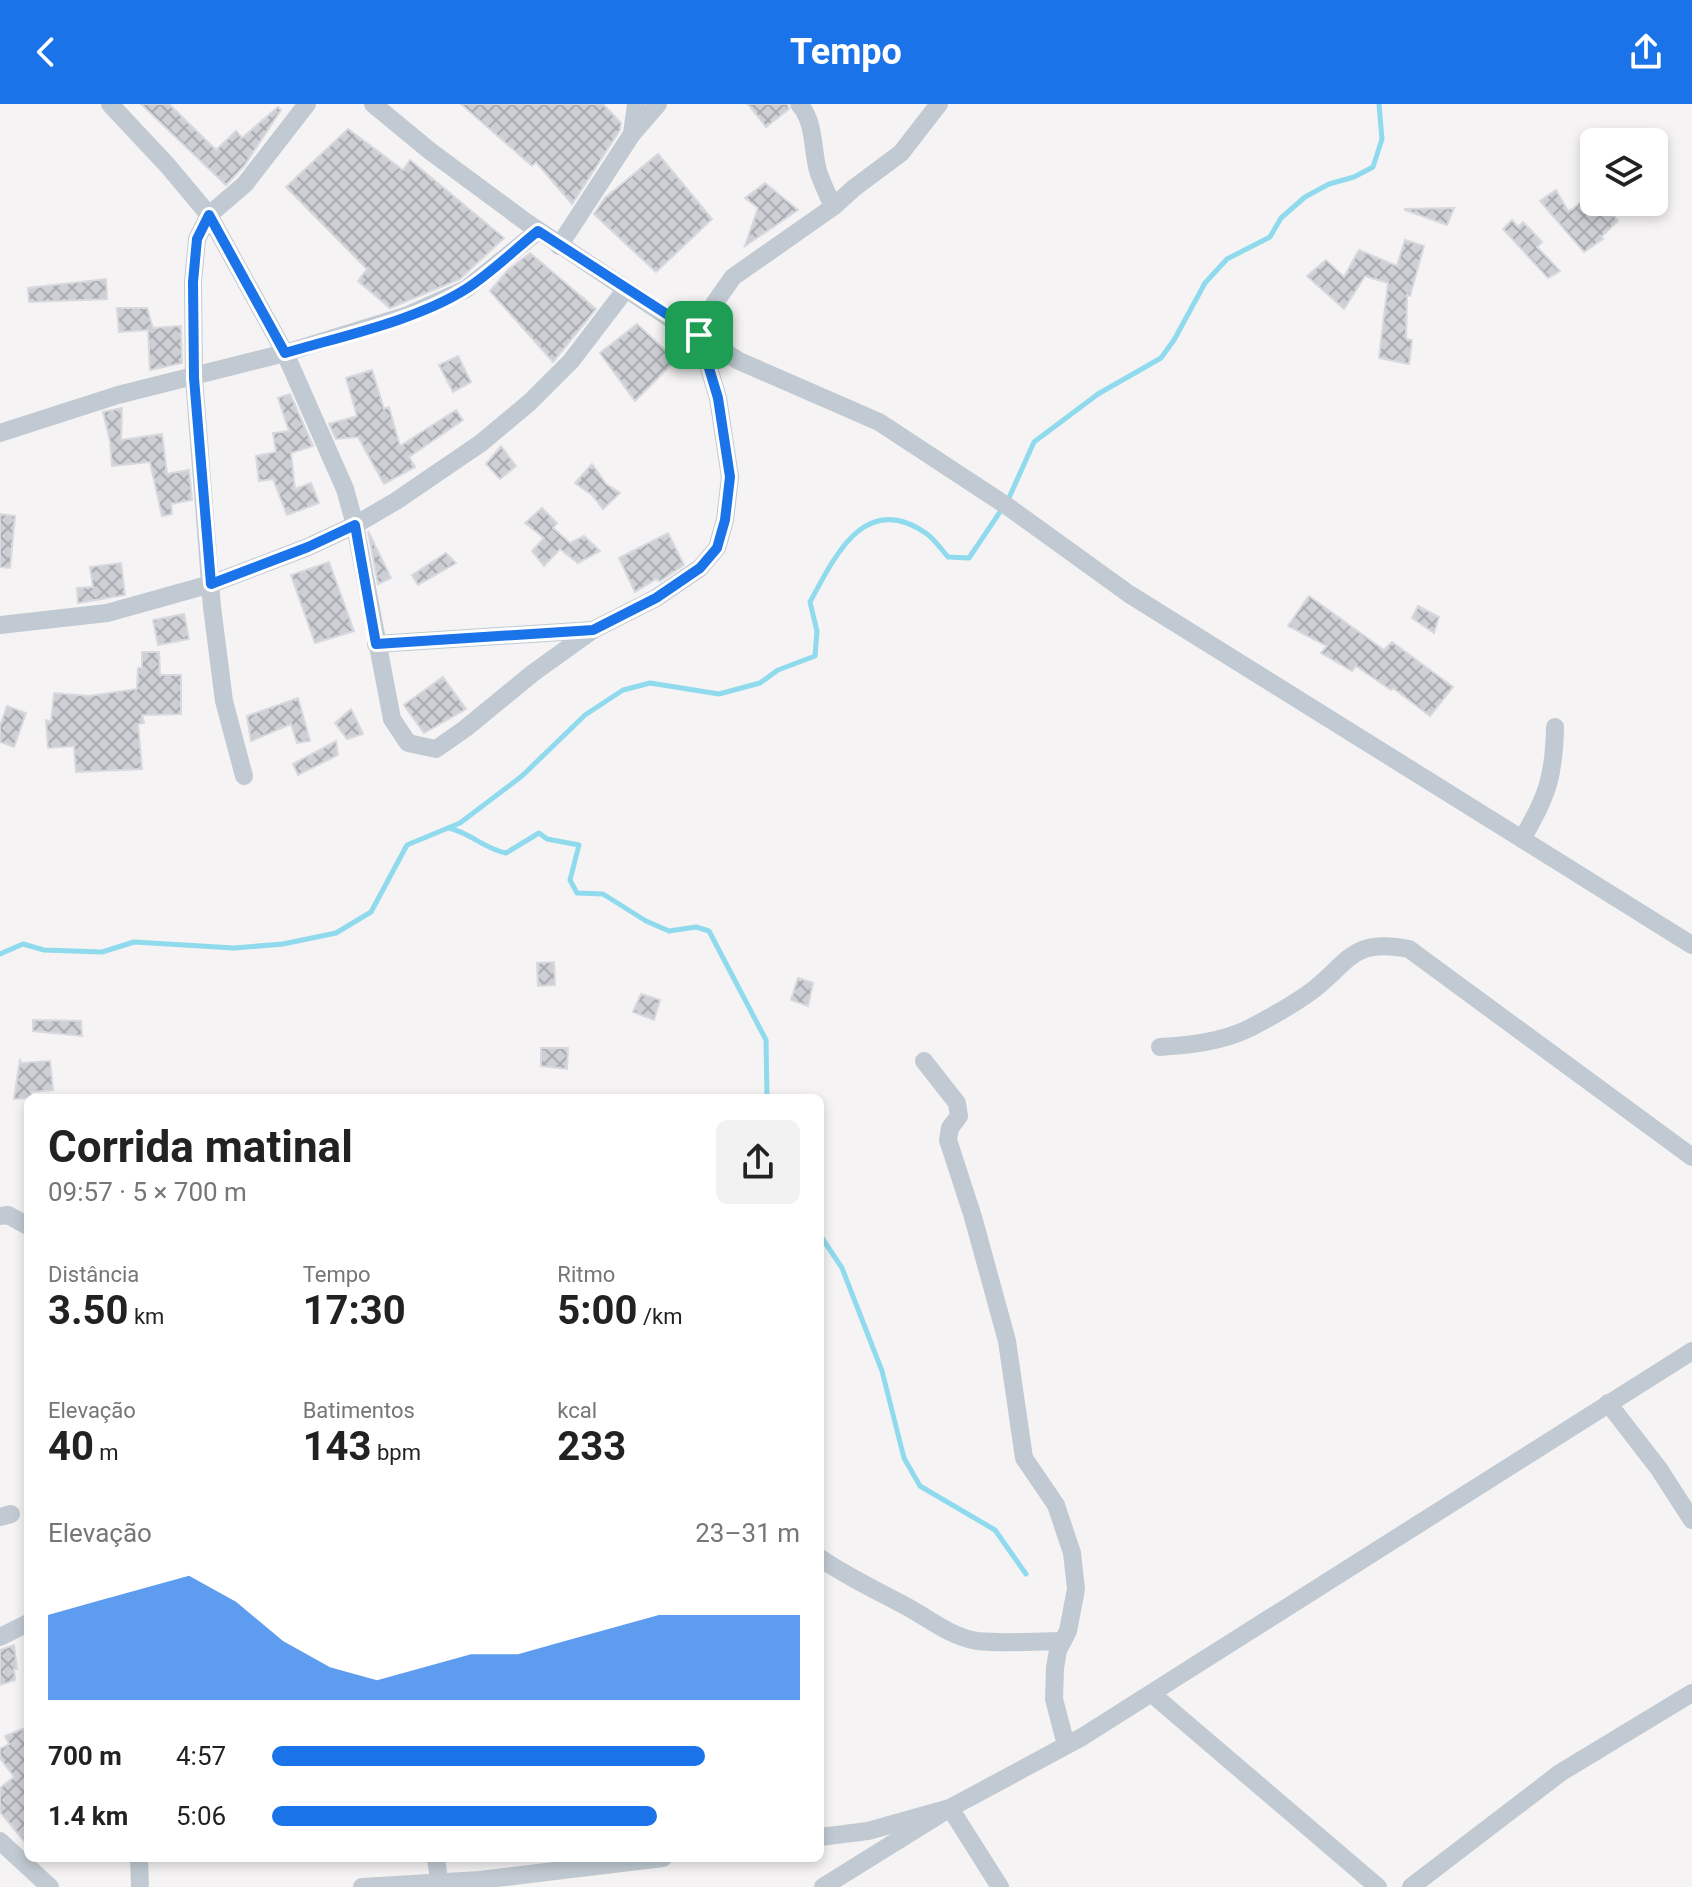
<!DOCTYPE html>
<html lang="pt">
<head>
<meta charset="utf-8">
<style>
  :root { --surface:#fff; --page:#f2f2f2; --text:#222; --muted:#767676; --accent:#1a73e8 }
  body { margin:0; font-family:Roboto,sans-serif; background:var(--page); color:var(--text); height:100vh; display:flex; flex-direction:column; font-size:30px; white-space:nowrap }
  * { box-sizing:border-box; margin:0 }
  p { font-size:26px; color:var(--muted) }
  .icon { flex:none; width:44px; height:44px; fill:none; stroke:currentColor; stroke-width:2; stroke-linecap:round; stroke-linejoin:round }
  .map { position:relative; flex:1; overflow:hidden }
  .sheet { position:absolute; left:24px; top:990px; width:800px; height:768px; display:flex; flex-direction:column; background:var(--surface); border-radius:12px; box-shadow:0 4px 12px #0003 }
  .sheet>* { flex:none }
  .buttons { position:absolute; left:1580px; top:24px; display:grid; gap:16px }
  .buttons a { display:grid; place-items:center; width:88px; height:88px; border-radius:12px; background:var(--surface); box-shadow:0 4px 12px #0003; font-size:40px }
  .pin { position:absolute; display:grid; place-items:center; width:68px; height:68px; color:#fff; margin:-34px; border-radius:16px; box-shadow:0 4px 12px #0006 }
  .round { display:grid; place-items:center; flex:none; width:84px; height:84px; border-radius:12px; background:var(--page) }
  .summary { display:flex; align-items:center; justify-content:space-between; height:136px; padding:0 24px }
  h1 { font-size:44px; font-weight:700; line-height:60px }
  .metrics { display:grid; grid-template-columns:repeat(3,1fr); gap:12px; height:136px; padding:8px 24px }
  .metrics div { display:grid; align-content:center }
  .metrics b { font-size:40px; font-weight:700 }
  .metrics small { font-size:22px; font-weight:400 }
  .metrics p { font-size:22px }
  .chart { height:224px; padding:16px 24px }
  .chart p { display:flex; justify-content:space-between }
  .chart svg { width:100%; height:144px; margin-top:8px; fill:var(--accent); opacity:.7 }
  ul { padding:0 24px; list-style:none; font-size:26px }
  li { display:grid; grid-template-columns:128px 96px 1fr; align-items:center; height:60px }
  li i { height:20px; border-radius:10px; background:var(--accent) }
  header { display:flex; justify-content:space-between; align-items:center; height:104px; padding:0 24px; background:var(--accent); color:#fff; font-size:36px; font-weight:700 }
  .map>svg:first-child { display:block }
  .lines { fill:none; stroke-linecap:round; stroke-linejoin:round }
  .stream { stroke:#90daee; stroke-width:5 }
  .building { fill:url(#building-cross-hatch); stroke:#d7d9de; stroke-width:2 }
  .minor { stroke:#c1cad2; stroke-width:18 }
  .route-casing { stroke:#fff; stroke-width:16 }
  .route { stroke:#1a73e8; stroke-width:10 }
</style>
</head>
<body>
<header><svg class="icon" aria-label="back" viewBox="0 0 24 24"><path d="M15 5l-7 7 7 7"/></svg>Tempo<svg class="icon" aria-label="share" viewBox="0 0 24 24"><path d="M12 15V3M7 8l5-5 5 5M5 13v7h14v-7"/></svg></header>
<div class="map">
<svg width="1692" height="1783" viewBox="0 0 1692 1783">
  <defs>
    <pattern id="building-cross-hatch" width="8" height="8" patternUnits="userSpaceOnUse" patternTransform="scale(2)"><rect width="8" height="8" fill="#cdcfd5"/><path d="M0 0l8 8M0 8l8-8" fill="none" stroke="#a8abb0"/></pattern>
  </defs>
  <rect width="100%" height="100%" fill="#f5f3f3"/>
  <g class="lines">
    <g class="stream">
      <path d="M 449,724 C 471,729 484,745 506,749 L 539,729 L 547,735 L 579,741 L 570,776 L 577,789 L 603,790 L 646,817 L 669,827 L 696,823 L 709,827 L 766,936 L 767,994"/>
      <path d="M 0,850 L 23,840 L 44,846 L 102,848 L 134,838 L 234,844 L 283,840 L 336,829 L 371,808 L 407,741 L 460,719 L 522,672 L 585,611 L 623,586 L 650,579 L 719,590 L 760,579 L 778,566 L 815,552 L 817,527 L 810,498 C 835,452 865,386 927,430 C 935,436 942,446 948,453 L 969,454 L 1008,396 L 1034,338 L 1098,290 L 1161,254 L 1174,236 L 1205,179 L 1227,155 L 1270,133 L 1281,114 L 1305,93 L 1329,80 L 1354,73 L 1373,63 L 1382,35 L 1379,0"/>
      <polyline points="820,1131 842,1164 882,1267 904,1354 920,1382 995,1426 1026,1470"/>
    </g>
  </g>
  <g class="building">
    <polygon points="141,0 169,0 216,46 236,27 242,34 278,3 281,6 244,62 226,81"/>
    <polygon points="461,0 603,0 621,19 620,26 572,100 536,58 532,62"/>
    <polygon points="748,0 787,0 789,5 766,23"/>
    <polygon points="348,25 403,66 410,56 504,134 460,175 390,204 358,177 367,165 286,83"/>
    <polygon points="658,50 712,115 656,168 594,110 605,94"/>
    <polygon points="765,79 798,106 745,142 758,104 745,94"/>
    <polygon points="1594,85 1594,98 1603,98 1618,117 1601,133 1603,135 1584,148 1540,97 1556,86 1568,107 1573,105"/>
    <polygon points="1454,104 1447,121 1405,106 1405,105"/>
    <polygon points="1512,116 1518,123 1523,118 1542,138 1537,143 1560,167 1548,174 1503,125"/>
    <polygon points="1405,136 1424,142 1410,192 1407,191 1406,235 1412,236 1409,260 1379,254 1388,179 1365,172 1344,205 1307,172 1326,156 1344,173 1359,146 1397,162"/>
    <polygon points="530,149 596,205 553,258 490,187 508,166"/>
    <polygon points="106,175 107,195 29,198 28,184"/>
    <polygon points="117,204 147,204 153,224 181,222 182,259 150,266 148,226 119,228"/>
    <polygon points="637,220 676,256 635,297 600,249"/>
    <polygon points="458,252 471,278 453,288 439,261"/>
    <polygon points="372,266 384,305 389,303 400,342 456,306 463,316 409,353 415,363 384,380 358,333 336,335 329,320 357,312 346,274"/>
    <polygon points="290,290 313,342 291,349 295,385 311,379 319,399 287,411 273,375 259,377 256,352 276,348 273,329 289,327 278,294"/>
    <polygon points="122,304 121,336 162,330 167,370 189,366 192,396 171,400 172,410 162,412 150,358 112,362 110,337 103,308"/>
    <polygon points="501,342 516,362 500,375 486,360"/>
    <polygon points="592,360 606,380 620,389 603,405 592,391 575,379"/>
    <polygon points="542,404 557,419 553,424 570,439 584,432 600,447 578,459 560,445 544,462 532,447 544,434 525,419"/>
    <polygon points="0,410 15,412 10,464 0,463"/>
    <polygon points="368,427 391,474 378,480"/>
    <polygon points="668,429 684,461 660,477 656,475 635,488 619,454"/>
    <polygon points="446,449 456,459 418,481 412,471"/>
    <polygon points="329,458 354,527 315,539 291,471"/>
    <polygon points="121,459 125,491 78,499 77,484 93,483 90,463"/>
    <polygon points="1309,492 1384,546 1392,538 1453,583 1430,612 1393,584 1391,586 1356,562 1352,567 1321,549 1327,542 1288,522"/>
    <polygon points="1418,502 1439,513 1434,529 1412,514"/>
    <polygon points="184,510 189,535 158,541 153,516"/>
    <polygon points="142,548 159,548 160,571 181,571 181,610 142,611 144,619 138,620 142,665 76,668 74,642 48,644 46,616 51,618 54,589 89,592 137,585 138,564 142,564"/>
    <polygon points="443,573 466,605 424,629 404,601"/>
    <polygon points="298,594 310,637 297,639 291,620 251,637 247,612"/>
    <polygon points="7,602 26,609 14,643 0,638 0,622"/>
    <polygon points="351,605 363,630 347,635 335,619"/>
    <polygon points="336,637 338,651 298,671 293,660"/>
    <polygon points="554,858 555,881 538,882 537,859"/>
    <polygon points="798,874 813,879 808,902 791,896"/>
    <polygon points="641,890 660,896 654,916 633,908"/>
    <polygon points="33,916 81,917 82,932 33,927"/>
    <polygon points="541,944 568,944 567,965 541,962"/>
    <polygon points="20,955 21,959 50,957 53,986 31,988 31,994 14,995"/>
    <polygon points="14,1541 17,1565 14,1565 15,1576 0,1581 0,1546"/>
    <polygon points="28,1623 28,1742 0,1708 0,1684 14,1673 0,1654 0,1645 9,1640 5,1632"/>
  </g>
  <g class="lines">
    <g class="minor">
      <polyline points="110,0 168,62 209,111 285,249 345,385 355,421 392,615 408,639 436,645 466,624 533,569 593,526"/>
      <polyline points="373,0 430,47 526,118 674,217 739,257 879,318 1007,402 1129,490 1692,841"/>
      <path d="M 799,0 C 815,17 812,45 818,67 C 822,79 828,91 833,103"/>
      <polyline points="632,30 658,0"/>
      <polyline points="559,142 632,30 636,0"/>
      <polyline points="0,329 118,291 285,249 408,211 466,185 538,127"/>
      <polyline points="0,521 107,509 211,480 308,443 355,421 396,397 481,339 530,298 571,257 626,185"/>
      <polyline points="376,540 593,526 656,494 700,464 717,444 725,416 730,373 718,294 699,231 714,200 733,173 833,103 854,84 901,49 939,0"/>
      <polyline points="244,672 224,597 212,503 194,274 193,178 197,135 209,111 245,80 307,0"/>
      <path d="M 1522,735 C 1547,693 1554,673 1555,623"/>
      <path d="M 1160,943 C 1191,941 1221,938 1250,924 C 1269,914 1291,902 1309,889 C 1349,860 1350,833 1409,845 L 1692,1053"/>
      <polyline points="924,957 957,999 959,1012 950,1024 948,1036 973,1113 1007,1237 1024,1354 1056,1401 1072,1449 1076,1485 1068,1527 1058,1546 1055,1564 1054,1595 1066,1641"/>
      <polyline points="0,1112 8,1111 28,1122"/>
      <polyline points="1608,1299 1659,1365 1692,1416"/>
      <polyline points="0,1413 11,1410"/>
      <path d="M 820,1454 C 849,1474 880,1488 911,1505 C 932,1517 952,1533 977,1537 C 1005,1540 1035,1537 1063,1537"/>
      <polyline points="0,1533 28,1519"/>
      <polyline points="1152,1590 1378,1783"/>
      <polyline points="820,1733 868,1727 950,1704 1082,1633 1692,1247"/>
      <polyline points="0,1737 50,1783"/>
      <polyline points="139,1754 140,1783"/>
      <polyline points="436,1754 440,1783"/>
      <polyline points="362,1783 480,1776 663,1754"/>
      <polyline points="823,1783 950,1704 1000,1783"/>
      <polyline points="1411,1783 1560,1669 1692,1589"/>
    </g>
  </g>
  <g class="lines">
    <defs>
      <path id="route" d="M 209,111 L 285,249 C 342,232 415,217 466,185 C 491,169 514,146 538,127 L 699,231 L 718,294 L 730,373 L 725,416 L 717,444 L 700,464 L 656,494 L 593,526 L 376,540 L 355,421 L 308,443 L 211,480 L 194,274 L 193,178 L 197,135 Z"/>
    </defs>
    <use href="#route" class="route-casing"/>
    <use href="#route" class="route"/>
  </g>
</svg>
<div class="buttons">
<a><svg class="icon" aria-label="layers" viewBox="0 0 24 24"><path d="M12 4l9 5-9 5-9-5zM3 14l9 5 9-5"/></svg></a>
</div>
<div class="pin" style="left:699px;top:231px;background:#1e9e55"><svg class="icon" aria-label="arrive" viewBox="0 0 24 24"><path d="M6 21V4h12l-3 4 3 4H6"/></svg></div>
<section class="sheet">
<div class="summary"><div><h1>Corrida matinal</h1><p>09:57 · 5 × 700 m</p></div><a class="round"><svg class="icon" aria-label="share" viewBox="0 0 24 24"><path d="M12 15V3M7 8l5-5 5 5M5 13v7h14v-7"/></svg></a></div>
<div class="metrics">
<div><p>Distância</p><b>3.50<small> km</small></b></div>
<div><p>Tempo</p><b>17:30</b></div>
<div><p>Ritmo</p><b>5:00<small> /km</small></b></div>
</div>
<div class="metrics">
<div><p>Elevação</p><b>40<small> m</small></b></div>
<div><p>Batimentos</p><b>143<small> bpm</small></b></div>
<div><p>kcal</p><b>233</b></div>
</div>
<div class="chart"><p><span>Elevação</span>23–31 m</p>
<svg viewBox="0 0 160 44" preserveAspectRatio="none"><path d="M0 44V18L10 14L20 10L30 6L40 14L50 26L60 34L70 38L80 34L90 30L100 30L110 26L120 22L130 18L140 18L150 18L160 18V44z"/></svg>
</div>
<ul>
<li><b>700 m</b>4:57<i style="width:82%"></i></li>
<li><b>1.4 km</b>5:06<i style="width:73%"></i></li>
</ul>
</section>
</div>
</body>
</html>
